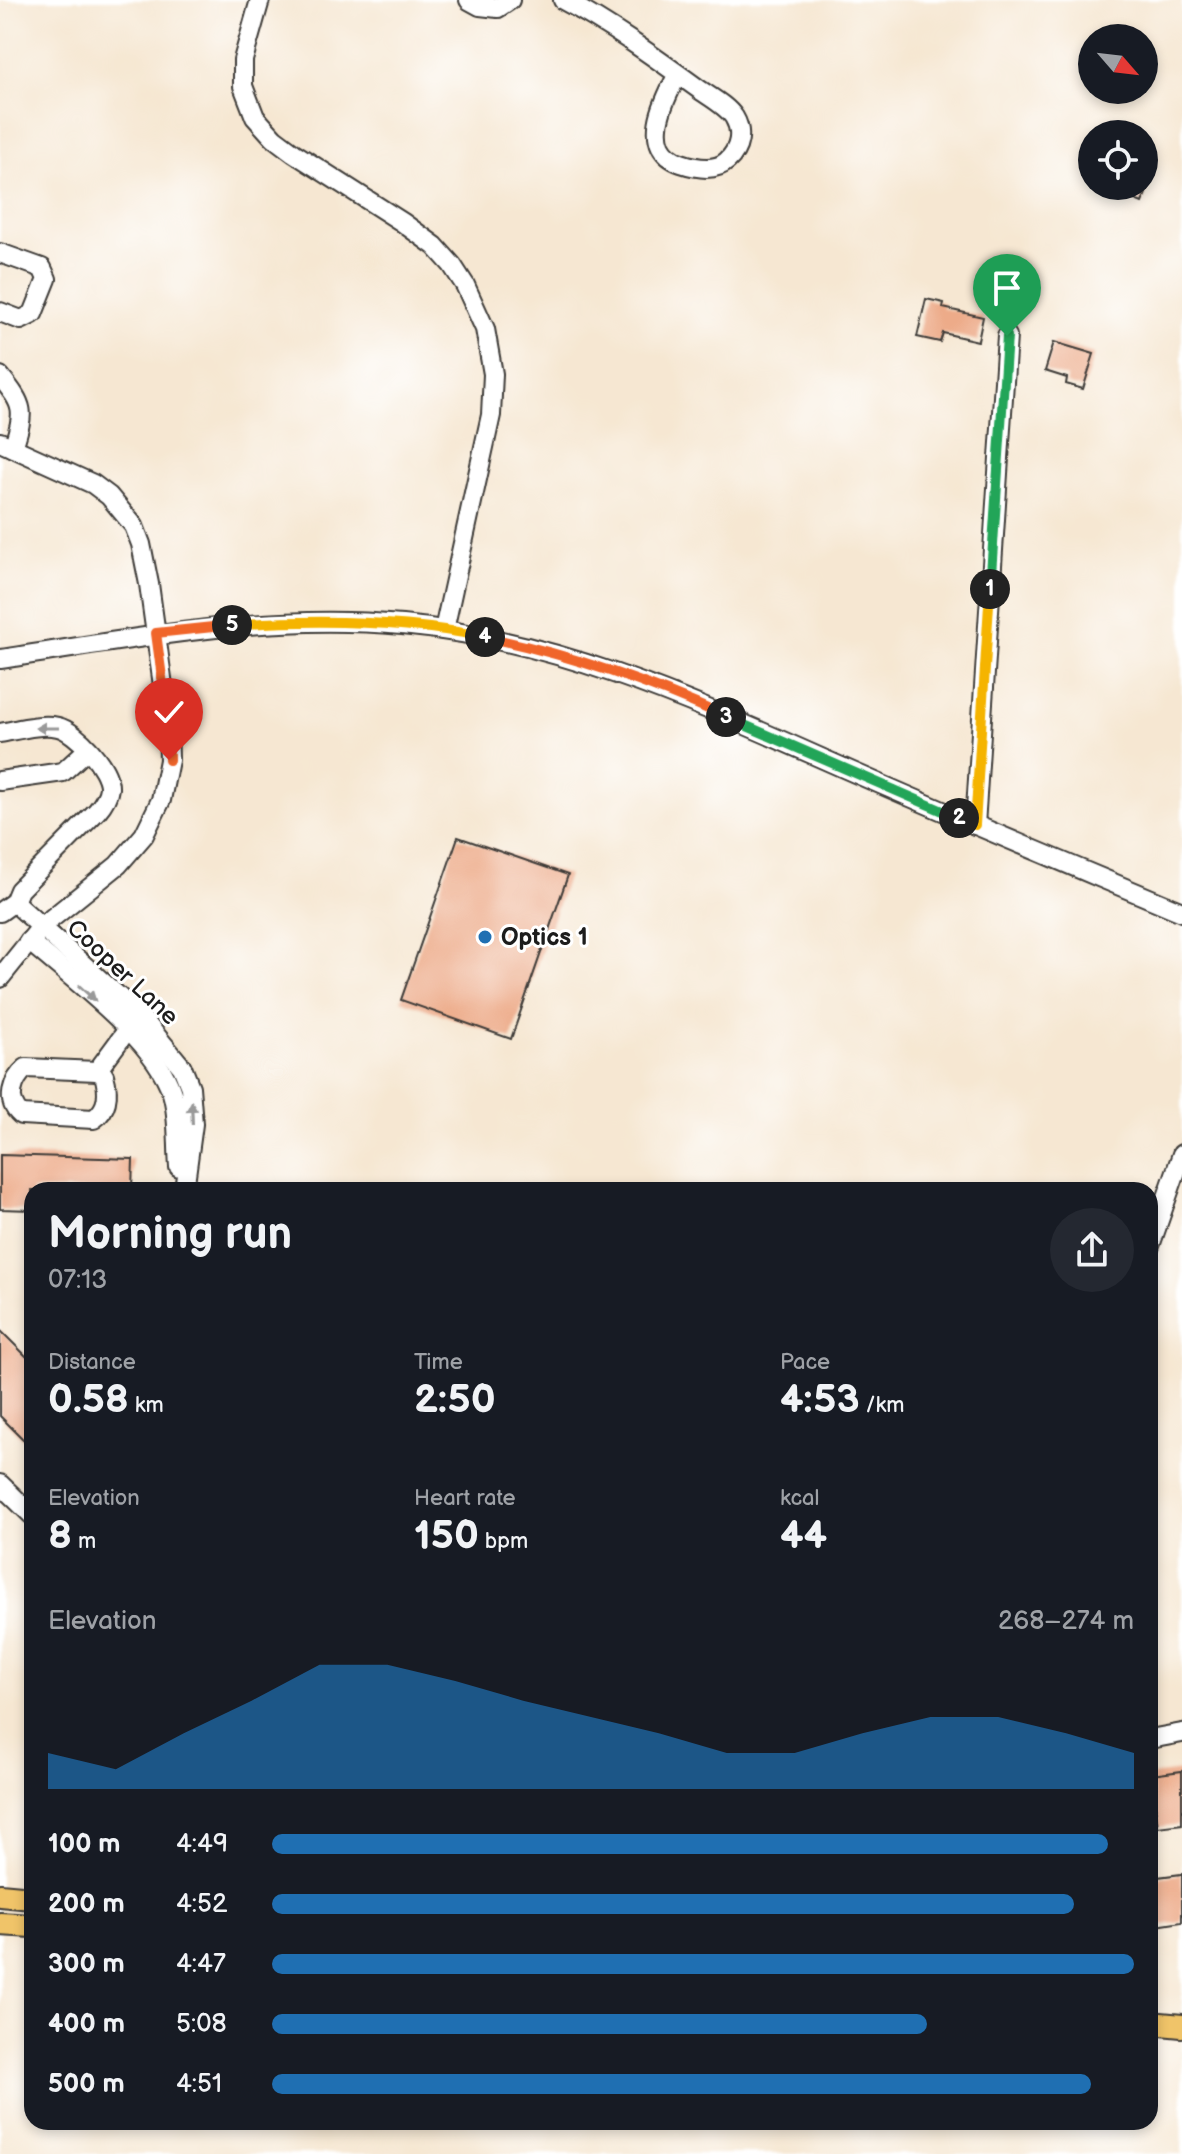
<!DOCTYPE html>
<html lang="en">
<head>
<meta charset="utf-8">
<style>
  :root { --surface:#171b24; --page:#242831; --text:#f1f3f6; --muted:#9ea1a6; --accent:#1f6fb2 }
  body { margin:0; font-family:"Balsamiq Sans",sans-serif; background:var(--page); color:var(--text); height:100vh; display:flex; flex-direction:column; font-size:30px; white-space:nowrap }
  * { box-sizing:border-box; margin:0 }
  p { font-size:26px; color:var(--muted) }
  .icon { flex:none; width:44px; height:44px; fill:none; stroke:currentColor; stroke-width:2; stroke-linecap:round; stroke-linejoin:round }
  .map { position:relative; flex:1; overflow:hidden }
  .details { position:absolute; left:24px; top:1182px; width:1134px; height:948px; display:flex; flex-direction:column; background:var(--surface); border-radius:24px; box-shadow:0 4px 12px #0003 }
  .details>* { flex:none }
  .needle { width:52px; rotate:118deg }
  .controls { position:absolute; left:1078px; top:24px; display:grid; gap:16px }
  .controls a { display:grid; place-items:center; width:80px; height:80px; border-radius:50%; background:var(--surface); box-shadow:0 4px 12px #0003; font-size:40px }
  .pin { position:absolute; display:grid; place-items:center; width:68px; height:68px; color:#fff; margin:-82px -34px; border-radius:50% 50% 50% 0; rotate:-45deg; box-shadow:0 0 8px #0007 }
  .pin .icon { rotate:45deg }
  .km { position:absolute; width:40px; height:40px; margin:-20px; border-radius:50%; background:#222; color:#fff; font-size:22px; line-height:40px; text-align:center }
  .round { display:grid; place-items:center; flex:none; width:84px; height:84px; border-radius:42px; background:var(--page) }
  .headline { display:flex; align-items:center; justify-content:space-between; height:136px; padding:0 24px }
  h1 { font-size:44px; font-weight:700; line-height:60px }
  .metrics { display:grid; grid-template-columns:repeat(3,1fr); gap:12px; height:136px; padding:8px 24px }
  .metrics div { display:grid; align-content:center }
  .metrics b { font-size:40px; font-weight:700 }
  .metrics small { font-size:22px; font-weight:400 }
  .metrics p { font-size:22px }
  .chart { height:224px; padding:16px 24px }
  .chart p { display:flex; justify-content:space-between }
  .chart svg { width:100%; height:144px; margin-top:8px; fill:var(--accent); opacity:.7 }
  ul { padding:0 24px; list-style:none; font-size:26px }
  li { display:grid; grid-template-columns:128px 96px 1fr; align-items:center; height:60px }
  li i { height:20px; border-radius:10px; background:var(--accent) }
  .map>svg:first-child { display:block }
  .building { fill:#edab89 }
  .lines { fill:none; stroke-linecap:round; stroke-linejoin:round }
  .minor-casing { stroke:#3d3a37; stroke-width:22 }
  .major-casing { stroke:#3d3a37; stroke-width:26 }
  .minor { stroke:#fff; stroke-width:18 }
  .major { stroke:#f0c469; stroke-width:22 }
  .oneway { fill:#999 }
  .split-1-casing { stroke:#fff; stroke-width:16 }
  .split-2-casing { stroke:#fff; stroke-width:16 }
  .split-3-casing { stroke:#fff; stroke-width:16 }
  .split-4-casing { stroke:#fff; stroke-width:16 }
  .split-5-casing { stroke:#fff; stroke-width:16 }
  .split-6-casing { stroke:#fff; stroke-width:16 }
  .split-1 { stroke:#22a559; stroke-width:10 }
  .split-2 { stroke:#f5b400; stroke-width:10 }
  .split-3 { stroke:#22a559; stroke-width:10 }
  .split-4 { stroke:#f0652b; stroke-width:10 }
  .split-5 { stroke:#f5b400; stroke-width:10 }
  .split-6 { stroke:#f0652b; stroke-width:10 }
  .poi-dot { fill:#1f6fb2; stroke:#fff; stroke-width:3 }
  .labels { text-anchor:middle; stroke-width:6; stroke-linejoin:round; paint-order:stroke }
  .poi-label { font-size:24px; font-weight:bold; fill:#1c1c1c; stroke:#fff; text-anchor:start }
  .street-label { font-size:24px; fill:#1c1c1c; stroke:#fff }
</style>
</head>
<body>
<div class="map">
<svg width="1182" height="2154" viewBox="0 0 1182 2154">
  <rect width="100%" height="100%" fill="#fff"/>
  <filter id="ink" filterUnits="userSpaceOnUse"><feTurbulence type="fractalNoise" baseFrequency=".0125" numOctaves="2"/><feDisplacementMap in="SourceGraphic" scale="16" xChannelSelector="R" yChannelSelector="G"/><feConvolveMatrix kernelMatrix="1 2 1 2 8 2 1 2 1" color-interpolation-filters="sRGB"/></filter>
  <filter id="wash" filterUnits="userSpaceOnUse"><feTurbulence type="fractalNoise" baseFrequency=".006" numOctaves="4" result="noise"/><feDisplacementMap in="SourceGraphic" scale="32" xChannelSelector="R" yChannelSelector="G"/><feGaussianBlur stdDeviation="1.8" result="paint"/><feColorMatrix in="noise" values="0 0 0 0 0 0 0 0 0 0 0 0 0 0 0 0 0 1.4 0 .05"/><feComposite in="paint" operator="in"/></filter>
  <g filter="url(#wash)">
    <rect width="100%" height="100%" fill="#f6e7d2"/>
    <g id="blocks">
      <g class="building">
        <polygon points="1101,186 1149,186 1142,203"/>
        <polygon points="926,299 944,303 943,308 983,317 978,341 943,333 940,342 917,337"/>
        <polygon points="1054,342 1094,354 1083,389 1066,384 1067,378 1045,371"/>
        <polygon points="458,837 568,875 511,1039 401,1000"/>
        <polygon points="0,1155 133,1159 132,1190 32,1190 32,1210 0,1209"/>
        <polygon points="0,1330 32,1362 32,1448 0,1416"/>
        <polygon points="1182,1771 1182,1824 1158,1827 1151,1775"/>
        <polygon points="1182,1874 1182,1922 1150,1927 1150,1878"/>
      </g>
    </g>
  </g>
  <g filter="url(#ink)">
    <use href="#blocks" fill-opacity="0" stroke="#3d3a37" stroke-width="2"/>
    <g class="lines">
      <defs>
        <g id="minor">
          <polyline points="260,0 243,60 243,86 255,117 274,138 294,153 402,222 435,246 452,265 465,285 485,329 493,374 491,415 444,630"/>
          <polyline points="469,0 480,6 498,8 510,0"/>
          <path d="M 563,0 C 610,25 653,56 696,87 C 708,96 726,105 734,117 C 743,132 740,149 727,161 C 715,172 696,168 681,163 C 639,148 664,100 678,74"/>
          <polyline points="0,253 42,268 47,279 33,314 21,320 0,312"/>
          <path d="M 0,376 C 25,407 25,410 13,448"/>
          <polyline points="0,442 93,484 109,496 134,526 141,544 149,584 168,722 169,760 161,800 144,835 118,865 41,927 0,978"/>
          <path d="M 0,659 C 134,639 266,612 402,625 C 565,640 707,708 855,773 C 964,821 1073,866 1182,912"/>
          <path d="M 0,733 C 17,730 41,723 58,727 C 76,731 110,768 109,788 C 108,797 103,804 97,811 L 19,890 L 14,902 L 0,912"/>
          <polyline points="0,781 63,772 88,749"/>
          <polyline points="975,825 1007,336"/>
          <polyline points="14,902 140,1016 182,1067 190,1087 193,1124 184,1190"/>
          <path d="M 29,941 C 72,979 155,1039 172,1093 C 179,1116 177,1143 179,1167"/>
          <path d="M 26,1068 L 97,1071 L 104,1075 C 109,1092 109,1108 94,1119 L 21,1115 C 5,1101 12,1080 26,1068 Z"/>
          <polyline points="97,1071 128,1029"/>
          <polyline points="1150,1246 1182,1154"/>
          <polyline points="0,1484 32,1515"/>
          <polyline points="1150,1739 1182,1733"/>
        </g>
        <g id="major">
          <polyline points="0,1895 32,1898"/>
          <polyline points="0,1924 32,1926"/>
          <polyline points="1150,2023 1182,2026"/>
        </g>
      </defs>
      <use href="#minor" class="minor-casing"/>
      <use href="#major" class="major-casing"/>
      <use href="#minor" class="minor"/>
      <use href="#major" class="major"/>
    </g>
    <defs><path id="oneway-solid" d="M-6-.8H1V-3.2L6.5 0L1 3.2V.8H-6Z" transform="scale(2)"/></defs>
    <g class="oneway">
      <use href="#oneway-solid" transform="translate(47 728) rotate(-180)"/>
      <use href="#oneway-solid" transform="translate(87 993) rotate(42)"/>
      <use href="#oneway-solid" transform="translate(192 1113) rotate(-92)"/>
    </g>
  </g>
  <g class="lines" filter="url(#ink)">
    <defs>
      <polyline id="split-1" points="990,589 1007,336"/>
      <polyline id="split-2" points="959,818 975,825 990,589"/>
      <polyline id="split-3" points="726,717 959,818"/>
      <path id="split-4" d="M 485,637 C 569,654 648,682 726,717"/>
      <path id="split-5" d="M 232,625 C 317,619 402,620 485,637"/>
      <polyline id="split-6" points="169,760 168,722 156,633 232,625"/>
    </defs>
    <use href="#split-1" class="split-1-casing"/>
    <use href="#split-2" class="split-2-casing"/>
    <use href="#split-3" class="split-3-casing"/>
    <use href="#split-4" class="split-4-casing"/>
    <use href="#split-5" class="split-5-casing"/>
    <use href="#split-6" class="split-6-casing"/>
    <use href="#split-1" class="split-1"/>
    <use href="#split-2" class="split-2"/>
    <use href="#split-3" class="split-3"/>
    <use href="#split-4" class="split-4"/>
    <use href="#split-5" class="split-5"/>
    <use href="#split-6" class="split-6"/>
  </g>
  <circle class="poi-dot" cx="485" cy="937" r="8"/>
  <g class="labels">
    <g class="poi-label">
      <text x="501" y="945">Optics 1</text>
    </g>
    <g class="street-label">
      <text transform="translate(123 972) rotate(43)" y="8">Cooper Lane</text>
    </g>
  </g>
</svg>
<div class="controls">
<a><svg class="needle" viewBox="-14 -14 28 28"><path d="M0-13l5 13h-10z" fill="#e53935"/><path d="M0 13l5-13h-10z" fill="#9ea1a6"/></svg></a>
<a><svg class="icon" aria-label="locate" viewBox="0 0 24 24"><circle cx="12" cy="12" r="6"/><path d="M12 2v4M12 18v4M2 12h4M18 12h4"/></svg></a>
</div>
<div class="pin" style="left:1007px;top:336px;background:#1e9e55"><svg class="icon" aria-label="arrive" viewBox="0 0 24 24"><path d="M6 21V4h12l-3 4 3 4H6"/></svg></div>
<div class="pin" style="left:169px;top:760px;background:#d93025"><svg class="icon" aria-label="check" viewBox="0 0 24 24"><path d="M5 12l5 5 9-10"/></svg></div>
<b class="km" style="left:990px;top:589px">1</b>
<b class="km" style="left:959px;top:818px">2</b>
<b class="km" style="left:726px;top:717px">3</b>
<b class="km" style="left:485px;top:637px">4</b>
<b class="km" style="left:232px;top:625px">5</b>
<section class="details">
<div class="headline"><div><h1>Morning run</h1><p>07:13</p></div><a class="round"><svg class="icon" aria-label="share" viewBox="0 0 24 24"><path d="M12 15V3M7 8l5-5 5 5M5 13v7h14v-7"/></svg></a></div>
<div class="metrics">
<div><p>Distance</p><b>0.58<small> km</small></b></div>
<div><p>Time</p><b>2:50</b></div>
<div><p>Pace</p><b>4:53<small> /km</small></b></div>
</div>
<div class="metrics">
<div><p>Elevation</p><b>8<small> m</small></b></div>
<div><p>Heart rate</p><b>150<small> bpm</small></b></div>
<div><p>kcal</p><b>44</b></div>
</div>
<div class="chart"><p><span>Elevation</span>268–274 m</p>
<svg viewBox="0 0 160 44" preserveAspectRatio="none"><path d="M0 44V33L10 38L20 27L30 17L40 6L50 6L60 11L70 17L80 22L90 27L100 33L110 33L120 27L130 22L140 22L150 27L160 33V44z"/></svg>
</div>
<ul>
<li><b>100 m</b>4:49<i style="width:97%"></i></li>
<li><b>200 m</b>4:52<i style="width:93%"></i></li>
<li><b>300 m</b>4:47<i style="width:100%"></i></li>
<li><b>400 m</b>5:08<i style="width:76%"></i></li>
<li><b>500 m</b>4:51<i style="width:95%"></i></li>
</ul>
</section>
</div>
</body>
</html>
